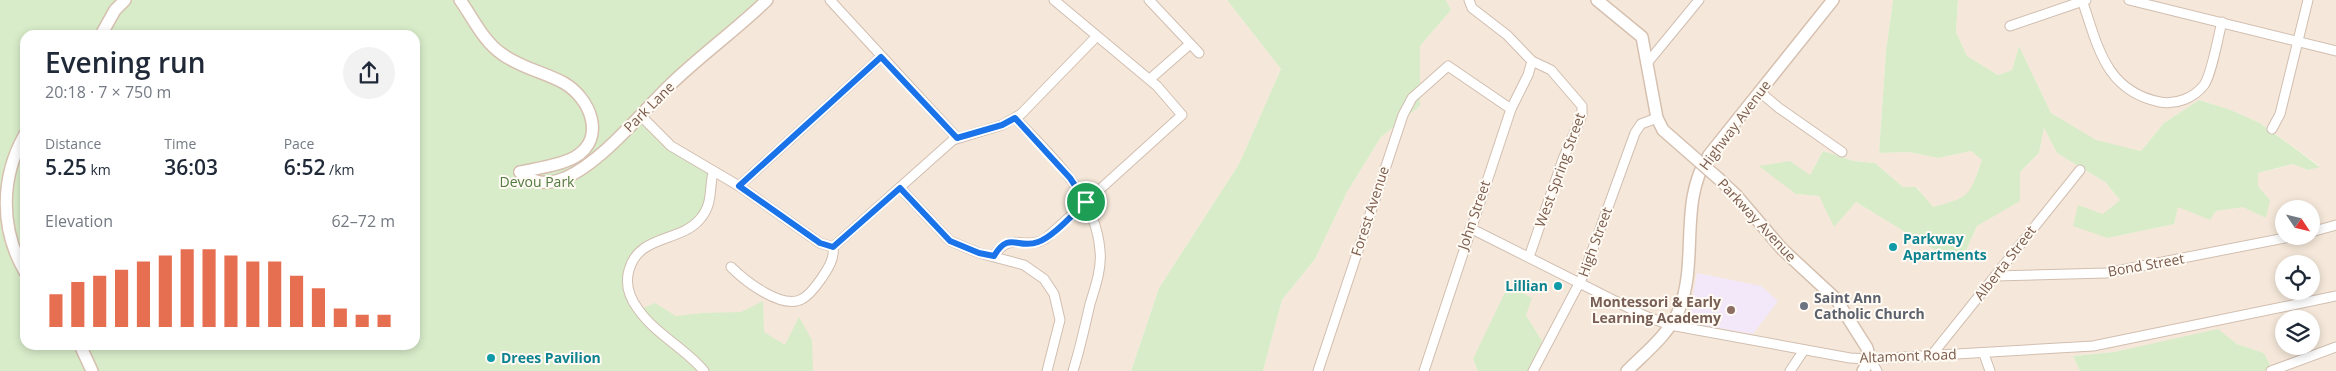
<!DOCTYPE html>
<html lang="en">
<head>
<meta charset="utf-8">
<style>
  :root { --surface:#fff; --page:#f2f2f3; --text:#1f2937; --muted:#747a83; --accent:#e76f51 }
  body { margin:0; font-family:"Open Sans",sans-serif; background:var(--page); color:var(--text); height:100vh; display:flex; flex-direction:column; font-size:19px; white-space:nowrap }
  * { box-sizing:border-box; margin:0 }
  p { font-size:16px; color:var(--muted) }
  .icon { flex:none; width:28px; height:28px; fill:none; stroke:currentColor; stroke-width:2; stroke-linecap:round; stroke-linejoin:round }
  .map { position:relative; flex:1; overflow:hidden }
  .details { position:absolute; left:20px; top:30px; width:400px; height:320px; display:flex; flex-direction:column; background:var(--surface); border-radius:15px; box-shadow:0 2px 8px #0003 }
  .details>* { flex:none }
  .needle { width:32px; rotate:125deg }
  .buttons { position:absolute; left:2275px; top:200px; display:grid; gap:10px }
  .buttons a { display:grid; place-items:center; width:45px; height:45px; border-radius:50%; background:var(--surface); box-shadow:0 2px 8px #0003; font-size:25px }
  .pin { position:absolute; display:grid; place-items:center; width:42px; height:42px; color:#fff; margin:-21px; border:2px solid #fff; border-radius:50%; box-shadow:0 1px 5px #0007 }
  .round { display:grid; place-items:center; flex:none; width:52px; height:52px; border-radius:26px; background:var(--page) }
  .overview { display:flex; align-items:center; justify-content:space-between; height:85px; padding:0 25px }
  h1 { font-size:28px; font-weight:600; line-height:38px }
  .stats { display:grid; grid-template-columns:repeat(3,1fr); gap:8px; height:85px; padding:5px 25px }
  .stats div { display:grid; align-content:center }
  .stats b { font-size:21px; font-weight:600 }
  .stats small { font-size:14px; font-weight:400 }
  .stats p { font-size:14px }
  .chart { height:140px; padding:10px 25px }
  .chart p { display:flex; justify-content:space-between }
  .chart svg { width:100%; height:90px; margin-top:5px; stroke:var(--accent); stroke-width:6 }
  .map>svg:first-child { display:block }
  .residential { fill:#f5e8da; fill-rule:evenodd }
  .education { fill:#f3e8fa }
  .green { fill:#d8ecc9; fill-rule:evenodd }
  .lines { fill:none; stroke-linecap:round; stroke-linejoin:round }
  .street-casing { stroke:#d1beb0; stroke-width:11 }
  .secondary-casing { stroke:#d6c0b0; stroke-width:14 }
  .street { stroke:#fff; stroke-width:9 }
  .secondary { stroke:#fff; stroke-width:11 }
  .secondary-bridge-casing { stroke:#d6c0b0; stroke-width:14; stroke-linecap:butt }
  .secondary-bridge { stroke:#fff; stroke-width:11 }
  .route-casing { stroke:#fff; stroke-width:10 }
  .route { stroke:#1a73e8; stroke-width:6 }
  .culture-dot { fill:#0f9aa8; stroke:#fffaf3; stroke-width:2 }
  .worship-dot { fill:#6b7280; stroke:#fffaf3; stroke-width:2 }
  .education-dot { fill:#8d6e63; stroke:#fffaf3; stroke-width:2 }
  .labels { text-anchor:middle; stroke-width:4; stroke-linejoin:round; paint-order:stroke }
  .street-label { font-size:14px; fill:#7a5c4d; stroke:#fffaf3 }
  .park-label { font-size:14px; fill:#537a41; stroke:#fffaf3 }
  .culture-label { font-size:14px; font-weight:bold; fill:#0d838f; stroke:#fffaf3; text-anchor:start }
  .worship-label { font-size:14px; font-weight:bold; fill:#5b616d; stroke:#fffaf3; text-anchor:start }
  .education-label { font-size:14px; font-weight:bold; fill:#785e54; stroke:#fffaf3; text-anchor:end }
</style>
</head>
<body>
<div class="map">
<svg width="2336" height="371" viewBox="0 0 2336 371">
  <rect width="100%" height="100%" fill="#fdf6ec"/>
  <g class="residential">
    <polygon points="767,0 1227,0 1281,69 1239,164 1159,288 1131,371 636,371 648,321 627,287 671,146 640,115"/>
    <path d="M 1446,0 L 1893,0 L 1886,51 L 1879,153 L 1909,152 L 1938,158 L 1971,151 L 1982,160 L 1971,191 L 1956,201 L 1932,207 L 1917,187 L 1903,187 L 1875,163 L 1854,161 L 1823,151 L 1810,175 L 1796,194 L 1819,196 L 1834,226 L 1856,202 L 1928,246 L 1961,262 L 1977,226 L 2020,200 L 2020,172 L 2039,153 L 2044,128 L 2057,153 L 2105,182 L 2120,200 L 2103,215 L 2078,205 L 2108,238 L 2174,224 L 2178,206 L 2210,220 L 2216,211 L 2270,200 L 2258,186 L 2258,173 L 2294,164 L 2308,170 L 2320,166 L 2260,123 L 2231,110 L 2199,100 L 2164,123 L 2141,151 L 2096,141 L 2051,113 L 2019,46 L 2012,70 L 1998,75 L 1967,56 L 1956,32 L 1958,0 L 2336,0 L 2336,371 L 2273,371 L 2264,353 L 2237,344 L 2218,330 L 2114,352 L 2073,356 L 2080,371 L 1533,371 L 1545,346 L 1526,315 L 1473,359 L 1478,371 L 1263,371 L 1282,300 L 1315,259 L 1347,192 L 1381,137 L 1420,106 L 1420,46 L 1451,10 ZM 2284,209 L 2311,209 L 2311,236 L 2284,236 ZM 2284,264 L 2311,264 L 2311,291 L 2284,291 ZM 2284,319 L 2311,319 L 2311,346 L 2284,346 Z"/>
  </g>
  <polygon class="education" points="1697,273 1761,286 1778,301 1753,334 1692,323 1689,319"/>
  <g class="green">
    <path d="M 0,0 L 767,0 L 640,115 L 661,137 L 713,172 L 699,220 L 649,244 L 628,275 L 638,310 L 655,303 L 676,316 L 703,313 L 741,312 L 763,301 L 764,332 L 785,345 L 799,317 L 812,340 L 813,371 L 0,371 ZM 25,35 L 415,35 L 415,345 L 25,345 Z"/>
    <polygon points="1227,0 1446,0 1451,10 1420,46 1420,106 1381,137 1347,192 1315,259 1282,300 1263,371 1131,371 1159,288 1239,164 1281,69"/>
    <path d="M 1893,0 L 1958,0 L 1956,32 L 1967,56 L 1998,75 L 2012,70 L 2019,46 L 2051,113 L 2096,140 L 2141,151 L 2164,123 L 2199,100 L 2231,110 L 2260,123 L 2320,167 L 2308,170 L 2293,164 L 2258,173 L 2258,186 L 2270,200 L 2266,218 L 2243,207 L 2216,211 L 2210,220 L 2178,207 L 2174,224 L 2108,238 L 2073,226 L 2078,205 L 2103,214 L 2120,200 L 2105,182 L 2057,153 L 2044,128 L 2039,153 L 2020,172 L 2020,201 L 1977,226 L 1961,262 L 1928,246 L 1856,202 L 1834,227 L 1819,196 L 1796,194 L 1759,166 L 1790,161 L 1810,175 L 1823,151 L 1854,161 L 1875,163 L 1903,187 L 1916,187 L 1933,207 C 1971,197 1969,196 1982,160 L 1971,151 L 1938,158 L 1909,152 L 1879,153 L 1886,51 Z"/>
    <polygon points="1508,286 1532,298 1526,315 1545,346 1533,371 1478,371 1473,359"/>
    <polygon points="1702,313 1718,316 1721,323 1717,325 1696,319 1697,315"/>
    <polygon points="2218,329 2237,344 2264,353 2273,371 2080,371 2073,356 2114,352"/>
  </g>
  <g class="lines">
    <defs>
      <g id="street">
        <polyline points="830,0 957,138"/>
        <polyline points="1149,0 1199,53"/>
        <polyline points="1469,0 1472,8 1507,35 1532,61 1551,70 1582,106 1582,115 1563,159 1529,257"/>
        <path d="M 2082,0 C 2098,46 2105,91 2160,102 C 2176,105 2194,98 2204,85 C 2212,74 2218,36 2222,22"/>
        <polyline points="2129,0 2336,51"/>
        <polyline points="2010,26 2086,0"/>
        <polyline points="1648,62 1699,0"/>
        <polyline points="1150,79 1190,44"/>
        <polyline points="1760,92 1779,108 1842,152"/>
        <polyline points="640,115 671,146 739,186 820,243 833,247"/>
        <path d="M 1015,118 C 1051,156 1096,195 1100,251 C 1102,268 1095,288 1090,304 C 1085,326 1080,349 1073,371"/>
        <polyline points="2272,129 2280,114 2308,0"/>
        <polyline points="739,186 881,57"/>
        <polyline points="900,188 950,241 979,253 1024,265 1044,279 1054,294 1060,320 1047,371"/>
        <polyline points="1470,228 1645,316 1670,325 1850,358 1870,359 2093,346 2336,296"/>
        <polyline points="2311,232 2336,225"/>
        <polyline points="833,247 953,140 1002,125 1021,114 1096,37"/>
        <path d="M 994,256 C 1010,230 1024,251 1045,239 L 1182,115 L 1157,86 L 1054,0"/>
        <path d="M 731,267 C 745,281 782,310 802,299 C 810,295 816,286 821,279 C 827,270 835,259 833,247"/>
        <polyline points="1995,276 2106,273 2295,236"/>
        <polyline points="1984,354 1990,371"/>
        <polyline points="1931,356 2080,170"/>
        <polyline points="1870,359 1877,371"/>
        <path d="M 704,371 C 685,348 655,334 638,309 C 629,297 625,284 629,270 C 639,234 680,243 700,219 C 713,204 709,190 713,172"/>
        <polyline points="1318,371 1403,115 1412,98 1448,66 1511,109"/>
        <polyline points="1424,371 1511,109 1528,75 1532,61"/>
        <polyline points="1533,371 1583,276 1635,133 1641,124 1657,118"/>
        <polyline points="1790,371 1804,350"/>
        <polyline points="2271,371 2336,347"/>
      </g>
      <g id="secondary">
        <path d="M 460,0 C 473,18 483,41 502,54 C 521,68 544,72 564,83 C 590,98 607,138 575,157 C 559,166 537,168 520,172"/>
        <polyline points="1597,0 1642,37 1657,118 1663,130 1687,151"/>
        <polyline points="101,35 115,10 125,0"/>
        <path d="M 25,134 C 0,178 0,229 25,272"/>
        <path d="M 520,172 C 535,184 547,185 565,178 C 602,162 641,113 670,85 C 701,55 736,30 767,0"/>
        <polyline points="1719,179 1736,195 1782,249 1836,299 1867,348 1870,359 1863,371"/>
        <polyline points="80,345 92,371"/>
        <path d="M 1627,371 C 1645,353 1669,334 1679,310 C 1699,261 1678,201 1709,155 L 1833,0"/>
      </g>
    </defs>
    <use href="#street" class="street-casing"/>
    <use href="#secondary" class="secondary-casing"/>
    <use href="#street" class="street"/>
    <use href="#secondary" class="secondary"/>
    <defs>
      <polyline id="secondary-bridge" points="1687,151 1719,179"/>
    </defs>
    <use href="#secondary-bridge" class="secondary-bridge-casing"/>
    <use href="#secondary-bridge" class="secondary-bridge"/>
  </g>
  <g class="lines">
    <defs>
      <path id="route" d="M 881,57 L 957,138 L 1002,125 L 1015,118 L 1070,178 L 1086,202 C 1074,213 1053,237 1038,242 C 1018,250 1009,230 994,256 L 979,253 L 950,241 L 900,188 L 833,247 L 820,243 L 739,186 Z"/>
    </defs>
    <use href="#route" class="route-casing"/>
    <use href="#route" class="route"/>
  </g>
  <g class="culture-dot">
    <circle cx="1893" cy="247" r="5"/>
    <circle cx="1558" cy="286" r="5"/>
    <circle cx="491" cy="358" r="5"/>
  </g>
  <circle class="worship-dot" cx="1804" cy="306" r="5"/>
  <circle class="education-dot" cx="1731" cy="310" r="5"/>
  <g class="labels">
    <g class="street-label">
      <text transform="translate(649 107) rotate(-45)" y="5">Park Lane</text>
      <text transform="translate(1735 125) rotate(-53)" y="5">Highway Avenue</text>
      <text transform="translate(1560 170) rotate(-70)" y="5">West Spring Street</text>
      <text transform="translate(1370 211) rotate(-72)" y="5">Forest Avenue</text>
      <text transform="translate(1474 215) rotate(-71)" y="5">John Street</text>
      <text transform="translate(1757 220) rotate(47)" y="5">Parkway Avenue</text>
      <text transform="translate(1595 242) rotate(-70)" y="5">High Street</text>
      <text transform="translate(2005 263) rotate(-52)" y="5">Alberta Street</text>
      <text transform="translate(2146 265) rotate(-10)" y="5">Bond Street</text>
      <text transform="translate(1908 356) rotate(-2)" y="5">Altamont Road</text>
    </g>
    <g class="park-label">
      <text x="537" y="187">Devou Park</text>
    </g>
    <g class="culture-label">
      <text x="1903" y="244">Parkway<tspan x="1903" dy="16">Apartments</tspan></text>
      <text x="1548" y="291" text-anchor="end">Lillian</text>
      <text x="501" y="363">Drees Pavilion</text>
    </g>
    <g class="worship-label">
      <text x="1814" y="303">Saint Ann<tspan x="1814" dy="16">Catholic Church</tspan></text>
    </g>
    <g class="education-label">
      <text x="1721" y="307">Montessori &amp; Early<tspan x="1721" dy="16">Learning Academy</tspan></text>
    </g>
  </g>
</svg>
<div class="buttons">
<a><svg class="needle" viewBox="-14 -14 28 28"><path d="M0-13l5 13h-10z" fill="#e53935"/><path d="M0 13l5-13h-10z" fill="#747a83"/></svg></a>
<a><svg class="icon" aria-label="locate" viewBox="0 0 24 24"><circle cx="12" cy="12" r="6"/><path d="M12 2v4M12 18v4M2 12h4M18 12h4"/></svg></a>
<a><svg class="icon" aria-label="layers" viewBox="0 0 24 24"><path d="M12 4l9 5-9 5-9-5zM3 14l9 5 9-5"/></svg></a>
</div>
<div class="pin" style="left:1086px;top:202px;background:#1e9e55"><svg class="icon" aria-label="arrive" viewBox="0 0 24 24"><path d="M6 21V4h12l-3 4 3 4H6"/></svg></div>
<section class="details">
<div class="overview"><div><h1>Evening run</h1><p>20:18 · 7 × 750 m</p></div><a class="round"><svg class="icon" aria-label="share" viewBox="0 0 24 24"><path d="M12 15V3M7 8l5-5 5 5M5 13v7h14v-7"/></svg></a></div>
<div class="stats">
<div><p>Distance</p><b>5.25<small> km</small></b></div>
<div><p>Time</p><b>36:03</b></div>
<div><p>Pace</p><b>6:52<small> /km</small></b></div>
</div>
<div class="chart"><p><span>Elevation</span>62–72 m</p>
<svg viewBox="0 0 160 44" preserveAspectRatio="none"><path d="M5 44V28M15 44V22M25 44V19M35 44V16M45 44V12M55 44V9M65 44V6M75 44V6M85 44V9M95 44V12M105 44V12M115 44V19M125 44V25M135 44V35M145 44V38M155 44V38"/></svg>
</div>
</section>
</div>
</body>
</html>
